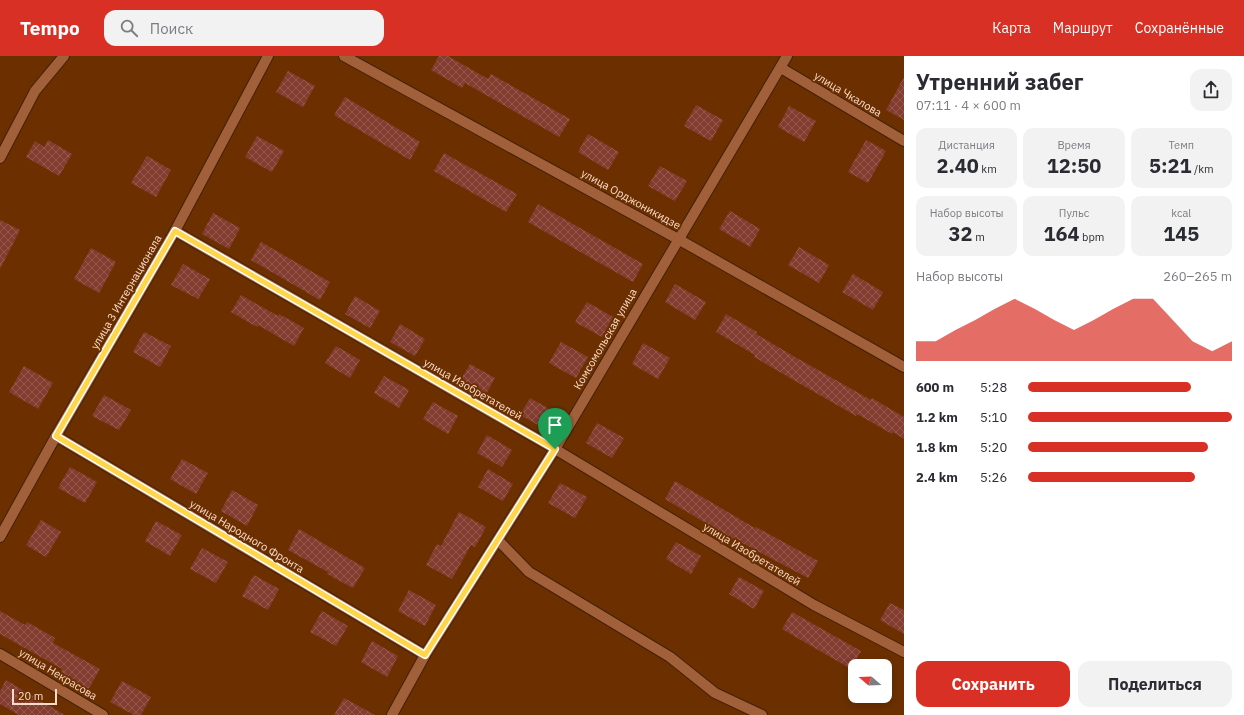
<!DOCTYPE html>
<html lang="ru">
<head>
<meta charset="utf-8">
<style>
  :root { --surface:#fff; --page:#f2f2f3; --text:#2b2b33; --muted:#7c7c81; --accent:#d93025 }
  body { margin:0; font-family:"IBM Plex Sans",sans-serif; background:var(--page); color:var(--text); height:100vh; display:flex; flex-direction:column; font-size:15px; white-space:nowrap }
  * { box-sizing:border-box; margin:0 }
  p { font-size:13px; color:var(--muted) }
  .icon { flex:none; width:22px; height:22px; fill:none; stroke:currentColor; stroke-width:2; stroke-linecap:round; stroke-linejoin:round }
  .map { position:relative; flex:1; overflow:hidden }
  .sheet { display:flex; flex-direction:column; background:var(--surface); width:340px }
  .sheet>* { flex:none }
  .needle { width:26px; rotate:289deg }
  .fabs { position:absolute; left:848px; top:603px; display:grid; gap:8px }
  .fabs a { display:grid; place-items:center; width:44px; height:44px; border-radius:8px; background:var(--surface); box-shadow:0 2px 10px #0003; font-size:20px }
  .scale { position:absolute; left:12px; bottom:10px; width:45px; box-sizing:border-box; padding-left:4px; border:2px solid #fadccb; border-top:0; font-size:11px; line-height:14px; white-space:nowrap; color:#fadccb; -webkit-text-stroke:3px #6c3000; paint-order:stroke }
  .pin { position:absolute; display:grid; place-items:center; width:34px; height:34px; color:#fff; margin:-41px -17px; border-radius:50% 50% 50% 0; rotate:-45deg; box-shadow:0 0 4px #0007 }
  .pin .icon { rotate:45deg }
  .round { display:grid; place-items:center; flex:none; width:42px; height:42px; border-radius:12px; background:var(--page) }
  .overview { display:flex; align-items:center; justify-content:space-between; height:68px; padding:0 12px }
  h1 { font-size:22px; font-weight:700; line-height:30px }
  .figures { display:grid; grid-template-columns:repeat(3,1fr); gap:6px; height:68px; padding:4px 12px }
  .figures div { display:grid; align-content:center; border-radius:10px; background:var(--page); text-align:center }
  .figures b { font-size:20px; font-weight:700 }
  .figures small { font-size:11px; font-weight:400 }
  .figures p { font-size:11px }
  .chart { height:112px; padding:8px 12px }
  .chart p { display:flex; justify-content:space-between }
  .chart svg { width:100%; height:72px; margin-top:4px; fill:var(--accent); opacity:.7 }
  .button { display:flex; gap:8px; margin-top:auto; padding:8px 12px }
  .button a { flex:1; height:46px; border-radius:12px; background:var(--accent); color:#fff; font-size:16px; font-weight:700; line-height:46px; text-align:center }
  .button a+a { background:var(--page); color:var(--text) }
  ul { padding:0 12px; list-style:none; font-size:13px }
  li { display:grid; grid-template-columns:64px 48px 1fr; align-items:center; height:30px }
  li i { height:10px; border-radius:5px; background:var(--accent) }
  header { display:flex; align-items:center; gap:24px; box-sizing:border-box; height:56px; padding:0 20px; background:var(--accent); color:#fff }
  header strong { font-size:19px }
  nav { display:flex; gap:22px; margin-inline-start:auto; font-size:14px }
  .search { width:280px; height:36px; background:var(--page); display:flex; align-items:center; gap:10px; box-sizing:border-box; padding:0 14px; border-radius:12px; color:var(--muted); font-size:15px }
  main { display:flex; flex:1; min-height:0 }
  .map>svg:first-child { display:block }
  .building { fill:url(#building-cross-hatch) }
  .lines { fill:none; stroke-linecap:round; stroke-linejoin:round }
  .minor-casing { stroke:#41200b; stroke-width:12 }
  .minor { stroke:#a16039; stroke-width:10 }
  .route-casing { stroke:#fff; stroke-width:8 }
  .route { stroke:#ffd54a; stroke-width:5 }
  .labels { text-anchor:middle; stroke-width:4; stroke-linejoin:round; paint-order:stroke }
  .street-label { font-size:11px; fill:#fadccb; stroke:#6c3000 }
</style>
</head>
<body>
<header>
<strong>Tempo</strong>
<div class="search"><svg class="icon" aria-label="search" viewBox="0 0 24 24"><circle cx="10" cy="10" r="6"/><path d="M15 15l6 6"/></svg>Поиск</div>
<nav><a>Карта</a><a>Маршрут</a><a>Сохранённые</a></nav>
</header>
<main>
<div class="map">
<svg width="904" height="659" viewBox="0 0 904 659">
  <defs>
    <pattern id="building-cross-hatch" width="8" height="8" patternUnits="userSpaceOnUse"><rect width="8" height="8" fill="#823c30"/><path d="M0 0l8 8M0 8l8-8" fill="none" stroke="#95584d"/></pattern>
  </defs>
  <rect width="100%" height="100%" fill="#6c3000"/>
  <g class="building">
    <polygon points="439,0 448,0 488,23 491,18 570,63 559,81 465,27 462,32 431,14"/>
    <polygon points="288,15 315,30 303,51 276,36"/>
    <polygon points="904,21 904,64 886,54"/>
    <polygon points="345,41 420,86 410,104 334,59"/>
    <polygon points="696,49 723,64 711,85 684,70"/>
    <polygon points="789,50 816,65 804,86 778,71"/>
    <polygon points="588,78 619,96 608,114 578,96"/>
    <polygon points="257,80 284,95 272,116 245,101"/>
    <polygon points="48,84 72,98 59,120 26,101 35,85 44,91"/>
    <polygon points="866,84 886,95 868,127 848,116"/>
    <polygon points="444,97 517,138 506,156 434,115"/>
    <polygon points="147,100 171,114 156,141 131,127"/>
    <polygon points="660,110 687,125 675,145 648,130"/>
    <polygon points="538,148 643,208 633,226 528,166"/>
    <polygon points="730,155 760,173 750,191 719,173"/>
    <polygon points="213,157 240,172 229,193 202,178"/>
    <polygon points="0,164 20,174 0,213"/>
    <polygon points="261,186 330,226 320,244 251,204"/>
    <polygon points="799,191 829,209 819,227 788,209"/>
    <polygon points="91,192 116,206 99,237 74,223"/>
    <polygon points="183,208 210,223 198,243 171,229"/>
    <polygon points="853,218 883,236 873,254 842,236"/>
    <polygon points="675,228 706,246 695,264 665,246"/>
    <polygon points="241,239 278,260 279,258 304,272 294,290 258,269 257,271 231,256"/>
    <polygon points="355,240 380,255 370,272 345,258"/>
    <polygon points="587,246 613,261 602,281 575,266"/>
    <polygon points="726,258 757,276 756,278 795,301 871,344 872,342 904,361 904,383 893,376 892,378 857,358 856,360 754,301 755,299 716,276"/>
    <polygon points="400,268 425,283 415,300 390,286"/>
    <polygon points="144,276 171,290 160,311 133,296"/>
    <polygon points="561,286 588,301 576,322 549,307"/>
    <polygon points="643,287 670,302 658,323 632,308"/>
    <polygon points="336,290 360,304 350,322 325,307"/>
    <polygon points="470,308 495,322 485,340 460,325"/>
    <polygon points="24,310 53,327 38,353 9,336"/>
    <polygon points="384,320 409,334 399,352 374,337"/>
    <polygon points="104,339 131,354 119,374 92,360"/>
    <polygon points="530,342 555,356 545,373 520,359"/>
    <polygon points="433,346 458,360 448,378 423,363"/>
    <polygon points="597,367 624,382 612,402 586,387"/>
    <polygon points="487,379 512,394 502,411 477,397"/>
    <polygon points="182,403 208,417 196,438 170,423"/>
    <polygon points="70,411 97,426 85,447 58,432"/>
    <polygon points="488,413 513,428 503,445 478,431"/>
    <polygon points="675,425 755,472 756,471 818,505 808,522 733,482 733,483 665,443"/>
    <polygon points="560,427 587,441 575,462 548,447"/>
    <polygon points="232,434 258,449 247,470 221,455"/>
    <polygon points="459,456 486,471 475,491 471,489 452,523 426,509 437,488 441,490"/>
    <polygon points="41,464 61,476 46,501 26,489"/>
    <polygon points="156,465 182,479 170,500 145,485"/>
    <polygon points="299,473 365,512 353,532 327,518 328,516 288,494"/>
    <polygon points="676,486 701,500 691,518 666,503"/>
    <polygon points="202,492 228,506 216,527 190,513"/>
    <polygon points="254,519 279,533 268,554 242,540"/>
    <polygon points="739,521 764,535 754,553 729,538"/>
    <polygon points="409,534 436,549 425,570 398,555"/>
    <polygon points="890,547 904,554 904,578 880,564"/>
    <polygon points="0,555 25,569 27,566 55,582 53,587 100,613 88,634 60,618 62,613 0,578"/>
    <polygon points="322,555 348,570 336,590 310,576"/>
    <polygon points="792,556 861,595 851,613 782,573"/>
    <polygon points="372,585 398,600 387,621 361,606"/>
    <polygon points="6,624 34,641 65,659 19,659 0,648 0,635"/>
    <polygon points="122,625 151,641 141,659 134,659 110,646"/>
    <polygon points="344,642 375,659 334,659"/>
  </g>
  <g class="lines">
    <defs>
      <g id="minor">
        <polyline points="344,0 678,183 904,311"/>
        <polyline points="781,12 904,85"/>
        <polyline points="0,102 35,35 64,0"/>
        <polyline points="175,175 555,393 814,549 904,596"/>
        <polyline points="56,380 425,599"/>
        <polyline points="0,481 56,380 175,175 268,0"/>
        <polyline points="498,484 529,516 670,601 715,637 762,659"/>
        <polyline points="0,598 103,659"/>
        <polyline points="392,659 425,599 555,393 787,0"/>
      </g>
    </defs>
    <use href="#minor" class="minor-casing"/>
    <use href="#minor" class="minor"/>
  </g>
  <g class="lines">
    <defs>
      <polygon id="route" points="175,175 555,393 425,599 56,380"/>
    </defs>
    <use href="#route" class="route-casing"/>
    <use href="#route" class="route"/>
  </g>
  <g class="labels">
    <g class="street-label">
      <text transform="translate(848 38) rotate(31)" y="4">улица Чкалова</text>
      <text transform="translate(631 143) rotate(29)" y="4">улица Орджоникидзе</text>
      <text transform="translate(126 236) rotate(-60)" y="4">улица 3 Интернационала</text>
      <text transform="translate(605 283) rotate(-60)" y="4">Комсомольская улица</text>
      <text transform="translate(473 333) rotate(30)" y="4">улица Изобретателей</text>
      <text transform="translate(247 480) rotate(31)" y="4">улица Народного Фронта</text>
      <text transform="translate(752 498) rotate(31)" y="4">улица Изобретателей</text>
      <text transform="translate(58 618) rotate(31)" y="4">улица Некрасова</text>
    </g>
  </g>
</svg>
<div class="fabs">
<a><svg class="needle" viewBox="-14 -14 28 28"><path d="M0-13l5 13h-10z" fill="#e53935"/><path d="M0 13l5-13h-10z" fill="#7c7c81"/></svg></a>
</div>
<div class="scale">20 m</div>
<div class="pin" style="left:555px;top:393px;background:#1e9e55"><svg class="icon" aria-label="arrive" viewBox="0 0 24 24"><path d="M6 21V4h12l-3 4 3 4H6"/></svg></div>
</div>
<section class="sheet">
<div class="overview"><div><h1>Утренний забег</h1><p>07:11 · 4 × 600 m</p></div><a class="round"><svg class="icon" aria-label="share" viewBox="0 0 24 24"><path d="M12 15V3M7 8l5-5 5 5M5 13v7h14v-7"/></svg></a></div>
<div class="figures">
<div><p>Дистанция</p><b>2.40<small> km</small></b></div>
<div><p>Время</p><b>12:50</b></div>
<div><p>Темп</p><b>5:21<small> /km</small></b></div>
</div>
<div class="figures">
<div><p>Набор высоты</p><b>32<small> m</small></b></div>
<div><p>Пульс</p><b>164<small> bpm</small></b></div>
<div><p>kcal</p><b>145</b></div>
</div>
<div class="chart"><p><span>Набор высоты</span>260–265 m</p>
<svg viewBox="0 0 160 44" preserveAspectRatio="none"><path d="M0 44V32L10 32L20 25L30 19L40 12L50 6L60 12L70 19L80 25L90 19L100 12L110 6L120 6L130 19L140 32L150 38L160 32V44z"/></svg>
</div>
<ul>
<li><b>600 m</b>5:28<i style="width:80%"></i></li>
<li><b>1.2 km</b>5:10<i style="width:100%"></i></li>
<li><b>1.8 km</b>5:20<i style="width:88%"></i></li>
<li><b>2.4 km</b>5:26<i style="width:82%"></i></li>
</ul>
<div class="button"><a>Сохранить</a><a>Поделиться</a></div>
</section>
</main>
</body>
</html>
